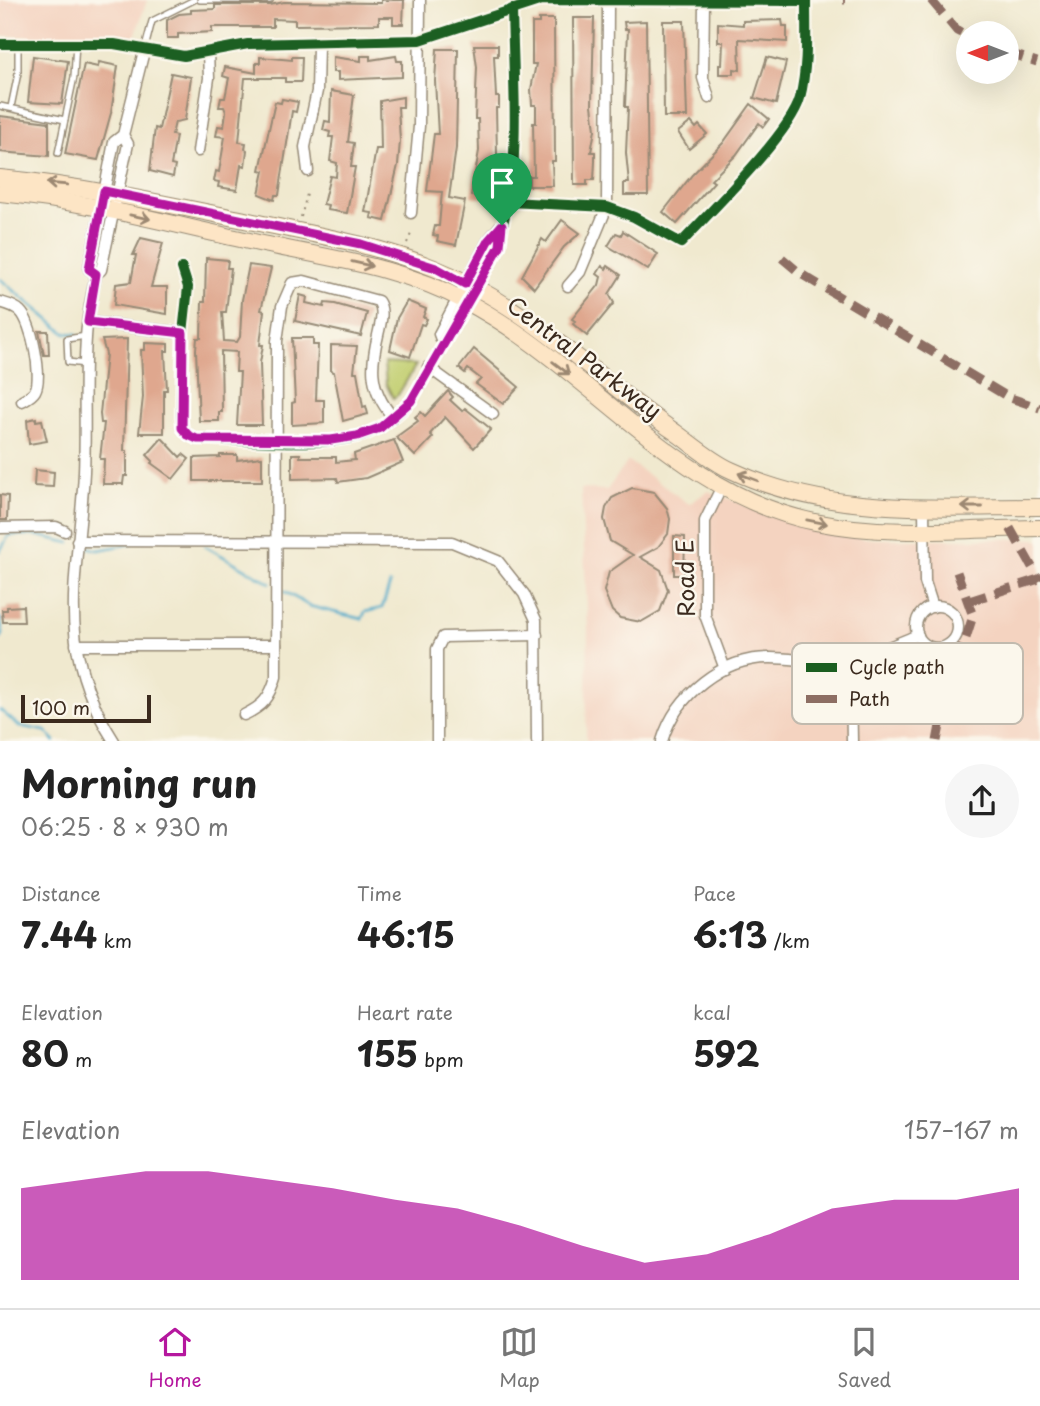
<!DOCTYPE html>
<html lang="en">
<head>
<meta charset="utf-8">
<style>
  :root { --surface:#fff; --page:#f6f6f6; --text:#222; --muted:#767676; --line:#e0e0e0; --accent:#b5179e }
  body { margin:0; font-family:"Playpen Sans",sans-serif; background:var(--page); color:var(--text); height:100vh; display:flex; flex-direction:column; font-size:26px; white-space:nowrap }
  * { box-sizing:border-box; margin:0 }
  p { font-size:23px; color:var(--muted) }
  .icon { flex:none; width:38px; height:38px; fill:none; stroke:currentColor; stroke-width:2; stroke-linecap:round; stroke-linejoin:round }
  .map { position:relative; height:741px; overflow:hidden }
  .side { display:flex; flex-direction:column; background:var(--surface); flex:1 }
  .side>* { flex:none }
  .needle { width:46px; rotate:270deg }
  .tools { position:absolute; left:956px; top:21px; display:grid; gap:14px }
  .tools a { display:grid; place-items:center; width:63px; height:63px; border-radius:50%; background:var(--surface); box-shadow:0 7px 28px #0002; font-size:35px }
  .scale { position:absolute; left:21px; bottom:18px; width:130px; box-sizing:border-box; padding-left:7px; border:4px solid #3b2a1e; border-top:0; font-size:19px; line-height:24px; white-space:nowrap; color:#3b2a1e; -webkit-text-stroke:5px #fbf7ec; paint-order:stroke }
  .pin { position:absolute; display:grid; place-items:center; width:60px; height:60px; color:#fff; margin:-72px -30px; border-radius:50% 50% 50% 0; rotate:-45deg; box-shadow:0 0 7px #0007 }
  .pin .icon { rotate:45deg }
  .round { display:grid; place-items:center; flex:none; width:74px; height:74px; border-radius:37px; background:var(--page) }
  .head { display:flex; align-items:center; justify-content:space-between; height:119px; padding:0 21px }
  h1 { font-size:38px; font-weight:700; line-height:52px }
  .figures { display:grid; grid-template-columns:repeat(3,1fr); gap:10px; height:119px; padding:7px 21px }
  .figures div { display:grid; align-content:center }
  .figures b { font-size:35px; font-weight:700 }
  .figures small { font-size:19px; font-weight:400 }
  .figures p { font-size:19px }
  .chart { height:196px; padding:14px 21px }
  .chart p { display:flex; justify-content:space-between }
  .chart svg { width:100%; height:126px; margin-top:7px; fill:var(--accent); opacity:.7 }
  .menu { display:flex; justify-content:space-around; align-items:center; height:98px; border-top:2px solid var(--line); background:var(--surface); font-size:19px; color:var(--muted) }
  .menu a { display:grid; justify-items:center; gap:4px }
  .menu .on { color:var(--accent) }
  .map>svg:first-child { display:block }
  .built { fill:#f4d3c0 }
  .green { fill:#c2cf71; stroke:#7e7c48; stroke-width:2 }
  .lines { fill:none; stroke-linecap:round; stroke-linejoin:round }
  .stream { stroke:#4baaca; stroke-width:2.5 }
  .building { fill:#dfa78e }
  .service-casing { stroke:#968a76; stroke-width:8 }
  .minor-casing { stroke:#968a76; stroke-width:13 }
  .secondary-casing { stroke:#968a76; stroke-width:18 }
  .path { stroke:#968a76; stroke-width:2; stroke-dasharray:2 5; stroke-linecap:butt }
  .service { stroke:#fff; stroke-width:5 }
  .minor { stroke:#fff; stroke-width:10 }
  .secondary { stroke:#fde5c5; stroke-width:16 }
  .quiet { stroke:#8d6e63; stroke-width:9; stroke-dasharray:18 9; stroke-linecap:butt }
  .cycleway-casing { stroke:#fbf7ec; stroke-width:15 }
  .cycleway { stroke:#1b5e20; stroke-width:10 }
  .oneway { stroke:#9c8872 }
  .route-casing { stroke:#fff; stroke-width:14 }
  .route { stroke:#b5179e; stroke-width:9 }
  .labels { text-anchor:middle; stroke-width:5; stroke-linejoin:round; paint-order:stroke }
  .street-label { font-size:23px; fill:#3b2a1e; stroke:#fbf7ec }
  .key { fill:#fbf7ec; stroke:#c1baae; stroke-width:2 }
  .key-label { font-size:19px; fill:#3b2a1e }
</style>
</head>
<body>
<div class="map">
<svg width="1040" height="741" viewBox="0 0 1040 741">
  <rect width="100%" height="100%" fill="#fbf7ec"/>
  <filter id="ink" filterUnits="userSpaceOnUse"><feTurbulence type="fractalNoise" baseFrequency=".0143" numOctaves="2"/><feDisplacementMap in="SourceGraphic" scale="14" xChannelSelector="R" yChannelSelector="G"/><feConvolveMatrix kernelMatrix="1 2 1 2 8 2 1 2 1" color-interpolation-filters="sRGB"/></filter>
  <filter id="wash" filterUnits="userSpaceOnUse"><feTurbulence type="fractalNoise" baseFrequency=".00686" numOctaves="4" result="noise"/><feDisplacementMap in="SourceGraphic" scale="28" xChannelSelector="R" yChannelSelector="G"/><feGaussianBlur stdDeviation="1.57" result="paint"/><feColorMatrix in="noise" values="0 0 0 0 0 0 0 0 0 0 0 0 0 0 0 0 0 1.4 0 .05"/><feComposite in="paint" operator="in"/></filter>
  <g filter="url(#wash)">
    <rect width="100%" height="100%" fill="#f0e9cf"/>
    <g class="built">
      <polygon points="0,0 147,0 134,39 0,36"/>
      <polygon points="628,461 689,504 708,491 815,531 872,539 1040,539 1040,741 586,741 588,630 581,489 607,490"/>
    </g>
    <polygon class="green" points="384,363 416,365 398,395 393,398 386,384"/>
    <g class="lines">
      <g class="stream">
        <polyline points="0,279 65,333 77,334"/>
        <polyline points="84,546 98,550 131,544"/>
        <polyline points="205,546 270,583"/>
        <polyline points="0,551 9,535 35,535 70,543"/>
        <polyline points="284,591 309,606 362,619 365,612 382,608 390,584"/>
        <polyline points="0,618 3,634 0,639"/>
        <polyline points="0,710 19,726 45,731 55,741"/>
      </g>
    </g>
    <g id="blocks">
      <g class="building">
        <polygon points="381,0 404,0 403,24 393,24 393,17 379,17 379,24 295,25 295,20 273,19 273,27 212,27 212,32 178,34 178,38 167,38 167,20 179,14 191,13 191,10 215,9 215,5 270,5 284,2 381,3"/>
        <polygon points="573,18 594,18 592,105 595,130 591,152 595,152 595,161 594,180 587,180 587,185 574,185"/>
        <polygon points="539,19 554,19 555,161 552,161 553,186 529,186 529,176 534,176 533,123 536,123 536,105 532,105 531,89 536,64 532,64 532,23 539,23"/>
        <polygon points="782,20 783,26 787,26 787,42 739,39 740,70 734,69 734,74 719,74 719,65 722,65 723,42 718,42 718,23 743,25 743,21"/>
        <polygon points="646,21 648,195 624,195 624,183 629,183 626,153 628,107 625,107 628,29 625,29 624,22"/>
        <polygon points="663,21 684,21 687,117 664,117"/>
        <polygon points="474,45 498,45 498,56 494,56 496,97 499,97 499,108 496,108 497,155 492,194 485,193 484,198 471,196 479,151 478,119 475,119 477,67"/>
        <polygon points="437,49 458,49 456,148 449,198 465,201 456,245 437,241 438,236 433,235 435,226 439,226 442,192 427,191 434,134 438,134 435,81"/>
        <polygon points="33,56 68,61 62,104 28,102"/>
        <polygon points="361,56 370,56 370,60 396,56 397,61 402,61 402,77 338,80 338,72 333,72 333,57 361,61"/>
        <polygon points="260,57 292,60 292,57 302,57 301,82 285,82 285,78 245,78 239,142 246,143 245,149 247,150 245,166 241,165 237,190 218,187 219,182 214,181 216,171 219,172 225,137 216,136 218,126 224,127 226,112 224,107 219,107 221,98 225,98 229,78 223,76 225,67 256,73 256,63 260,63"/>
        <polygon points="767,57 786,62 776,104 754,98"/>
        <polygon points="99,62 118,66 111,113 98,160 65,154 84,64 98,67"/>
        <polygon points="171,73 191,77 185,120 175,122 172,135 176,136 171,165 175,166 173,177 150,171 155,128 159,129"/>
        <polygon points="331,91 354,95 348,142 354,143 351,167 355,167 347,213 327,210 328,205 323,204 330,176 336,177 337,163 330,161 333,137 329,137 330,132 323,130 325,121 330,122"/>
        <polygon points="403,97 403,107 398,107 400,141 398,165 385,221 371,218 372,213 365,212 376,149 381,149 380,101"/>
        <polygon points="282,99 298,102 296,112 292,111 279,195 275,195 274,200 259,194 264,171 260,170 275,102 281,103"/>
        <polygon points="751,104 769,119 763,127 759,123 736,155 711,180 714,182 677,224 663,212 692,175 723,143"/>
        <polygon points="0,116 49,122 49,156 0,152"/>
        <polygon points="691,122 696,128 699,125 707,134 689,149 678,132"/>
        <polygon points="562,220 580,233 564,247 534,288 522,276 542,239 546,242"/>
        <polygon points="623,231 658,254 648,270 608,246 616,233 621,235"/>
        <polygon points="141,238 163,243 151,287 167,287 167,314 114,305 116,284 131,282 136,255 133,255"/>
        <polygon points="206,258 228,260 227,268 231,268 226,312 222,312 224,341 237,342 240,337 242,300 249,265 271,268 261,310 264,311 260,345 263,345 260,363 262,425 237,425 240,372 236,372 237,352 221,351 222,412 219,412 219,421 199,421 196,350 197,338 201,338 202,302 205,302"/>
        <polygon points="602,266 606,269 608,266 621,275 609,294 614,303 587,336 573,324 575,321 572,319 599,285 601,277 597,274"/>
        <polygon points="300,295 307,297 306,303 324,307 325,303 335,304 367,313 361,336 295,321"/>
        <polygon points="407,301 426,309 423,317 427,319 424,325 421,324 410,357 390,350 397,318"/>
        <polygon points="39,331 48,331 49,355 44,355"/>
        <polygon points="292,338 313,338 313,345 318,345 316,400 324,400 324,423 292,425 292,403 295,402"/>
        <polygon points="127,339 124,451 127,451 127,476 124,476 123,484 103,484 104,459 100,459 104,423 101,423 100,414 106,354 102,340"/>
        <polygon points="145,343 168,344 168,351 165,351 167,390 164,390 164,433 139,433 143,397 141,350 145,350"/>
        <polygon points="331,345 357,346 354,372 357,372 363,407 366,406 368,414 343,421 334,372 331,371"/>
        <polygon points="474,349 519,387 503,404 476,384 481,379 468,369 465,373 459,368"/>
        <polygon points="448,391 453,397 450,400 462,411 465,408 491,429 474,448 445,417 430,434 433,437 415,456 396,437 418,421 415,417 421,412 425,416"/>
        <polygon points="36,418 36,421 42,420 47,441 29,444 27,420"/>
        <polygon points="162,438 180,457 183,454 189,459 173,479 151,463 153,461 147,455"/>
        <polygon points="394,440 403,462 366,478 338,482 337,478 292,479 292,454 300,454 300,457 336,457 336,462 355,460 354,454"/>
        <polygon points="220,455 237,455 237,460 262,457 262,481 194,481 194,458 220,457"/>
        <polygon points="35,470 54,472 53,487 34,486"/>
        <polygon points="632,488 654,492 667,508 670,519 668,534 658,547 640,557 661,570 668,590 660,611 641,622 620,618 612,611 604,591 609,572 633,555 610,541 604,519 606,508 612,498"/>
        <polygon points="0,495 8,496 7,520 0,520"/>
        <polygon points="674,536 685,537 684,575 674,575"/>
        <polygon points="23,606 24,622 3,622 2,610 7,610 7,607"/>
      </g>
    </g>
  </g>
  <g filter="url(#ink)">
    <use href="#blocks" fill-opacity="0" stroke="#968a76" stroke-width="2"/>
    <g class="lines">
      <defs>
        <g id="service">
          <polyline points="200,0 270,0"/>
          <polyline points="145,48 152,21 194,0"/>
          <polyline points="0,106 65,120"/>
          <polyline points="11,107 18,73 18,45"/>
          <polyline points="58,153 74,77 76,42"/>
          <polyline points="85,364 68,362 67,339 86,336"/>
        </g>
        <g id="minor">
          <polyline points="704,2 703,78 709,98"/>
          <path d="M 0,44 L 114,44 L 184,56 L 248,44 L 420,40 L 542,0 L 806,1 C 806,33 808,66 800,98 C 791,133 709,213 681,243 L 634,217 L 607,207 L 509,202"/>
          <polyline points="198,151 209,78 208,52"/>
          <polyline points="308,171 305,147 317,91 318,45"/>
          <polyline points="411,213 419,126 420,0"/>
          <path d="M 182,268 L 188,287 L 183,333 L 181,416 C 182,429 184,434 197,439 C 244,440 312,447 356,437 C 378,432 396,417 411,401 L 500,246 C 502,220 511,197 513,171 C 517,118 513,63 512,9"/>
          <polyline points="96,274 89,269 114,142 123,135 144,51"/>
          <polyline points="568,286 580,272 607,207 608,1"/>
          <path d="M 0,302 C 7,304 15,306 20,311 C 32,322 43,377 35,391 C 32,396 27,398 22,401"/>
          <polyline points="88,322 183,333"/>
          <polyline points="442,342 439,334 488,241 501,225"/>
          <polyline points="428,367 493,414"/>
          <polyline points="722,486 705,521 705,615 725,669"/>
          <polyline points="924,508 925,582 933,607"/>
          <polyline points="0,528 56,527 65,531"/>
          <polyline points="77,541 452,542 498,561 524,594 536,620 537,741"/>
          <circle cx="937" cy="627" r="21"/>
          <polyline points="76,645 276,645"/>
          <polyline points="847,660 851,680 852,741"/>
          <path d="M 244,715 C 263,706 270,698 276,677 L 277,341 L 282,306 L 292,283 L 304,281 L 378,301 C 394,323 349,368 393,417"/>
          <path d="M 114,741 C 52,645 79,576 84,472 C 86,427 83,382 86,338 C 87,317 92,295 96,274 L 101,270 L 128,144 L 123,135"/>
          <polyline points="437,741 437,649 443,637 537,635"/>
          <path d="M 662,741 C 676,695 722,657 771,658 C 794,658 817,664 841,661 C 868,657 893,645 918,635"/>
        </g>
        <g id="secondary">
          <path d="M 0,178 C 84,186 166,204 249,221 C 311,234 375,244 434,268 C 526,304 595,377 675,432 C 693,445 711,461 731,470 C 828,516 935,507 1040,507"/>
          <path d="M 0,193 C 86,201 170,224 254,242 C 326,258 400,266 465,301 C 587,364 675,494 815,522 C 888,537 966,529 1040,528"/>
        </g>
      </defs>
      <use href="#service" class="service-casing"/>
      <use href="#minor" class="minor-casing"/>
      <use href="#secondary" class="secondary-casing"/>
      <g class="path">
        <polyline points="301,217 307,194"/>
        <polyline points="407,243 411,234"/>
      </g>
      <use href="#service" class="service"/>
      <use href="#minor" class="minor"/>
      <use href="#secondary" class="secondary"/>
      <g class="quiet">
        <polyline points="843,0 845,0"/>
        <polyline points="931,0 957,31 968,37"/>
        <polyline points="1006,52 1037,62"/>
        <polyline points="782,258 801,274 1008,397 1040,408"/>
        <polyline points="1010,528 1040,581"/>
        <polyline points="969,601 1039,579"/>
        <polyline points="937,741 951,670 964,644 973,616 957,572"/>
      </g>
      <defs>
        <g id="cycleway">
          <path d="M 0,44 L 114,44 L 184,56 L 248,44 L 420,40 L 542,0 L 806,1 C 806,33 808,66 800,98 C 791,133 709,213 681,243 L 634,217 L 607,207 L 509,202"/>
          <path d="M 182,268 L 188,287 L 183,333 L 181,416 C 182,429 184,434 197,439 C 244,440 312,447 356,437 C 378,432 396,417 411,401 L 500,246 C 502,220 511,197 513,171 C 517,118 513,63 512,9"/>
        </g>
      </defs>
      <use href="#cycleway" class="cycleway-casing"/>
      <use href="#cycleway" class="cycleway"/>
    </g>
    <defs><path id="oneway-shaft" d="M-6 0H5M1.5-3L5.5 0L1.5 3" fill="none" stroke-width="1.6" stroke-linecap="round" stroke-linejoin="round" transform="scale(1.75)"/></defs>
    <g class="oneway">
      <use href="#oneway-shaft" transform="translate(57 184) rotate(-175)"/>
      <use href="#oneway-shaft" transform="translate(140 217) rotate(12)"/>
      <use href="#oneway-shaft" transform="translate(362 264) rotate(13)"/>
      <use href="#oneway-shaft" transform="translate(561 368) rotate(37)"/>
      <use href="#oneway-shaft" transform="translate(748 477) rotate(-159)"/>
      <use href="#oneway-shaft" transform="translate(972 507) rotate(180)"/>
      <use href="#oneway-shaft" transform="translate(817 522) rotate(11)"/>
    </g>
  </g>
  <g class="lines" filter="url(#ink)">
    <defs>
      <polygon id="route" points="104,191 361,244 436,268 465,284 488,241 502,225 500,246 411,401 380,428 357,436 331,440 197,439 188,435 182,428 183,333 88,322 96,274 89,269"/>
    </defs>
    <use href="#route" class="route-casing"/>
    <use href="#route" class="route"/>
  </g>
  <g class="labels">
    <g class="street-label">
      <text transform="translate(584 358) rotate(37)" y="8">Central Parkway</text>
      <text transform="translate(686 578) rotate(-91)" y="8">Road E</text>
    </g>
  </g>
  <rect x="792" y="643" width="231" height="81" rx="10" class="key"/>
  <rect x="806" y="663" width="31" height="9" fill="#1b5e20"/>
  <rect x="806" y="695" width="31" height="8" fill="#8d6e63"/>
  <g class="key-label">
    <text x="849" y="674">Cycle path</text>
    <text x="849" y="706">Path</text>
  </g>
</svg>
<div class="tools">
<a><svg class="needle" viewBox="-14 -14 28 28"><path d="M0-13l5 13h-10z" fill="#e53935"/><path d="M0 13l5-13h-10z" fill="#767676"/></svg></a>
</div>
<div class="scale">100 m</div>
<div class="pin" style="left:502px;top:225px;background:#1e9e55"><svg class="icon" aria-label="arrive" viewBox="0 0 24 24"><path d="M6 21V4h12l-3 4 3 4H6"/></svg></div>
</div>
<section class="side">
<div class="head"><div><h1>Morning run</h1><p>06:25 · 8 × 930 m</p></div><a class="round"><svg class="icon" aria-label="share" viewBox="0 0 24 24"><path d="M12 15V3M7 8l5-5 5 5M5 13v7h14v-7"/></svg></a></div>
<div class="figures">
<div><p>Distance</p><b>7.44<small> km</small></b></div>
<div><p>Time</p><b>46:15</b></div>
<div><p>Pace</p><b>6:13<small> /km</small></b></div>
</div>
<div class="figures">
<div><p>Elevation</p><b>80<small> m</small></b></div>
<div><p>Heart rate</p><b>155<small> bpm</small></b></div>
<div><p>kcal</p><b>592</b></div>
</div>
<div class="chart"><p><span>Elevation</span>157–167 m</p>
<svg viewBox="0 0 160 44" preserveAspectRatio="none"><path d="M0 44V12L10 9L20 6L30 6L40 9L50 12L60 16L70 19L80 25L90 32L100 38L110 35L120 28L130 19L140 16L150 16L160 12V44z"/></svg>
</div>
</section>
<nav class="menu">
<a class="on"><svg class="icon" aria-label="home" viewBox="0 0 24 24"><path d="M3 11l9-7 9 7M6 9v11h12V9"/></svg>Home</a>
<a><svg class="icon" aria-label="map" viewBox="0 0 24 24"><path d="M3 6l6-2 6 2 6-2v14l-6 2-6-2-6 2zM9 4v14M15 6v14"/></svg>Map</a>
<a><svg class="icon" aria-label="saved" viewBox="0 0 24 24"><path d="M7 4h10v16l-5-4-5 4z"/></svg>Saved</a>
</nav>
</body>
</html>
